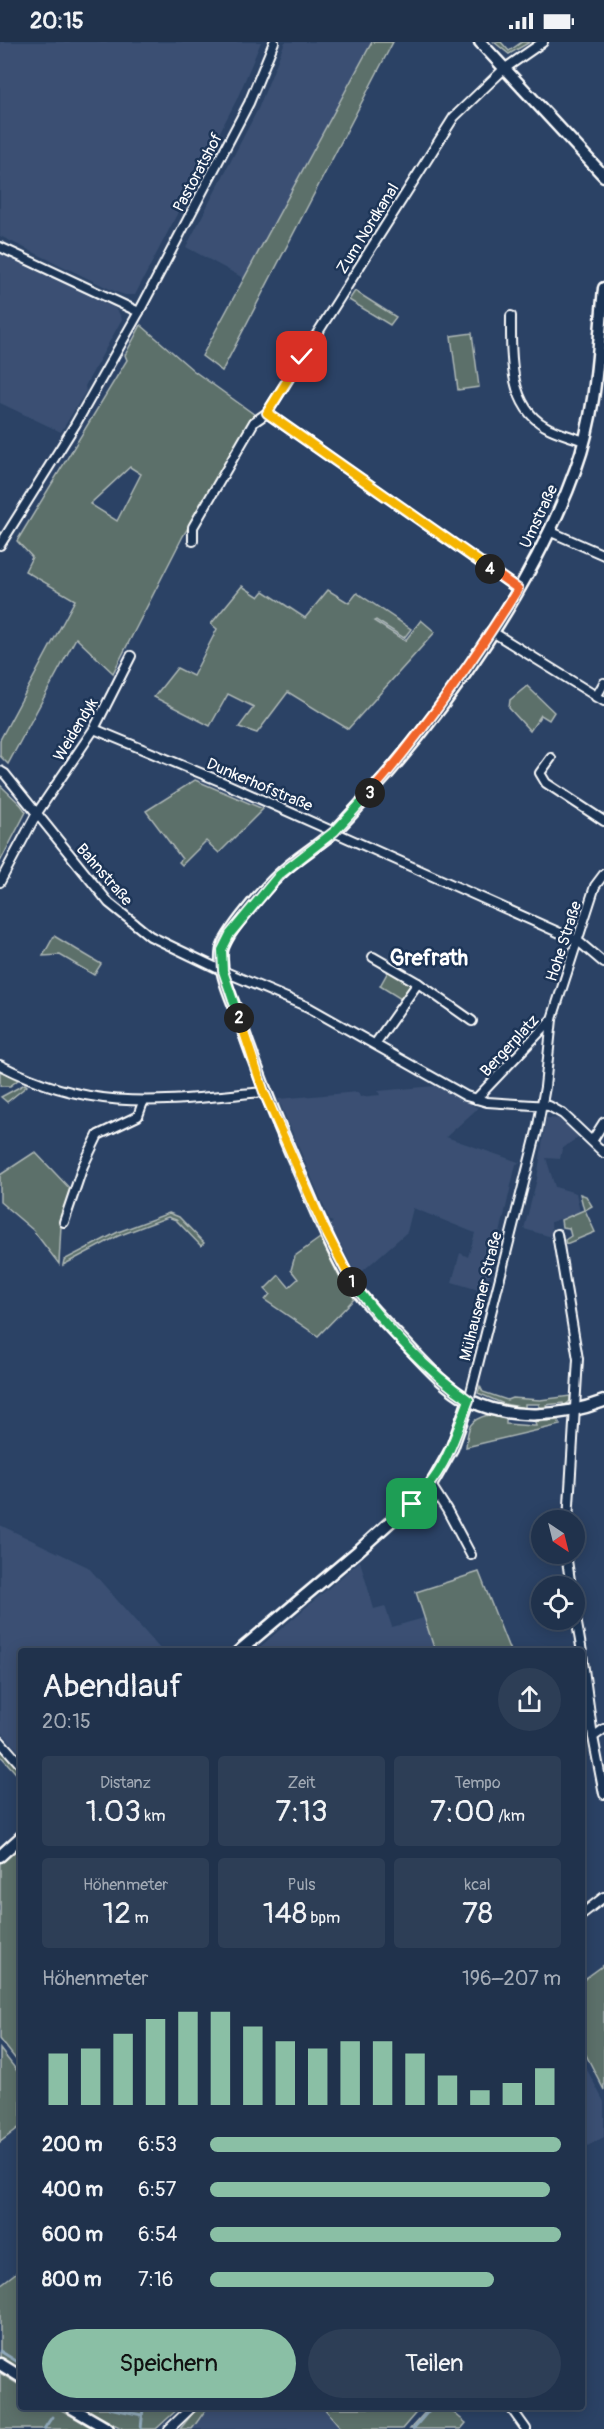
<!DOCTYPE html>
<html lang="de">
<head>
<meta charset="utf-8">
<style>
  :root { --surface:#20324c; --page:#2d3e56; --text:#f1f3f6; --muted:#a2aab5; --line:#3d4d64; --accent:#8abfa5 }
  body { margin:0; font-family:Pangolin,sans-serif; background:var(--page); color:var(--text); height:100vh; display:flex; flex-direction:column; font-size:22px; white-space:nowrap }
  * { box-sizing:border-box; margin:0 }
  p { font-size:20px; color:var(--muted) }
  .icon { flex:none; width:33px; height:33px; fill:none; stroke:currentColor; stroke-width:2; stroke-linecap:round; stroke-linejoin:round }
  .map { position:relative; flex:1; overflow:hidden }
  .panel { position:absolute; left:18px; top:1606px; width:567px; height:762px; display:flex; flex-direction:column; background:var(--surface); border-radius:6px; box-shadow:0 3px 15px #0003,0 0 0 2px var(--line) }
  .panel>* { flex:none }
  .needle { width:39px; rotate:145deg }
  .fabs { position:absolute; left:531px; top:1468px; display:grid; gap:12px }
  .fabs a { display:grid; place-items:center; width:54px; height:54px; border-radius:50%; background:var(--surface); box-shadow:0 3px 15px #0003,0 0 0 2px var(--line); font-size:30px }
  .pin { position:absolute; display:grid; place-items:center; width:51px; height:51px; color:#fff; margin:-26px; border-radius:12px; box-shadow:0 3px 9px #0006 }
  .km { position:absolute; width:30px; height:30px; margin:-15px; border-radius:50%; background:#222; color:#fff; font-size:16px; line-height:30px; text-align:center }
  .round { display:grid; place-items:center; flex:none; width:63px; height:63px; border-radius:32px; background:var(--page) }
  .summary { display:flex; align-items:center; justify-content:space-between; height:102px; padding:0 24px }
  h1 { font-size:33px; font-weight:600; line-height:45px }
  .metrics { display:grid; grid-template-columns:repeat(3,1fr); gap:9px; height:102px; padding:6px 24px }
  .metrics div { display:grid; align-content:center; border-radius:6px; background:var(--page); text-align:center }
  .metrics b { font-size:30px; font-weight:600 }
  .metrics small { font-size:16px; font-weight:400 }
  .metrics p { font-size:16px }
  .chart { height:168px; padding:12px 24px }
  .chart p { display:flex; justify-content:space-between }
  .chart svg { width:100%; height:108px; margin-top:6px; stroke:var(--accent); stroke-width:6 }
  .cta { display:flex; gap:12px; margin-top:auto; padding:12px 24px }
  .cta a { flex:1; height:69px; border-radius:36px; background:var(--accent); color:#111; font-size:24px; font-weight:600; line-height:69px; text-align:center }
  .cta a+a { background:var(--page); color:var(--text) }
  ul { padding:0 24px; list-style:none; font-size:20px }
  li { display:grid; grid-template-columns:96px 72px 1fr; align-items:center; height:45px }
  li i { height:15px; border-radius:8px; background:var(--accent) }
  .status { display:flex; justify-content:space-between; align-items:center; height:42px; padding:0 30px; background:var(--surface); direction:ltr }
  .status svg { height:16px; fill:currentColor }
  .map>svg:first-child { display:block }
  .built { fill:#3a5073 }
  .green { fill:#5b6f6b; stroke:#adb7b5; stroke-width:1.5; fill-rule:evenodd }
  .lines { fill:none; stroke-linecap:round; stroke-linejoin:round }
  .stream { stroke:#90a9bb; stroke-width:3 }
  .street-casing { stroke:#fff; stroke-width:12 }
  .secondary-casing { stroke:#fff; stroke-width:15 }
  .street { stroke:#1d3557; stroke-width:8 }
  .secondary { stroke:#1d3557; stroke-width:10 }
  .split-1-casing { stroke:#fff; stroke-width:12 }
  .split-2-casing { stroke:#fff; stroke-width:12 }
  .split-3-casing { stroke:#fff; stroke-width:12 }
  .split-4-casing { stroke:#fff; stroke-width:12 }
  .split-5-casing { stroke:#fff; stroke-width:12 }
  .split-1 { stroke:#22a559; stroke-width:8 }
  .split-2 { stroke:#f5b400; stroke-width:8 }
  .split-3 { stroke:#22a559; stroke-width:8 }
  .split-4 { stroke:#f0652b; stroke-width:8 }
  .split-5 { stroke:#f5b400; stroke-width:8 }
  .labels { text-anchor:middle; stroke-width:5; stroke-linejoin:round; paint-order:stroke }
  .street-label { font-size:16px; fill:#fff; stroke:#1d3557 }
  .district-label { font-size:22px; font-weight:bold; fill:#fff; stroke:#1d3557 }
</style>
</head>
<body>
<div class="status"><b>20:15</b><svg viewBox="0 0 49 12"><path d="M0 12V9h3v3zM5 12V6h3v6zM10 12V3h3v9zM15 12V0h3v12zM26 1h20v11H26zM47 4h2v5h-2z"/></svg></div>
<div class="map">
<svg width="604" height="2387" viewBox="0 0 604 2387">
  <rect width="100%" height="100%" fill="#2b4265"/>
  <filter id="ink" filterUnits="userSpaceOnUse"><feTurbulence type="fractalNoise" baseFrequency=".0167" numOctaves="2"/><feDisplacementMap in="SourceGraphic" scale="12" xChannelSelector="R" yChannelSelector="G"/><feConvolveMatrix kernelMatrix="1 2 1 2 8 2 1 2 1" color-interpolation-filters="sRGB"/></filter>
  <g filter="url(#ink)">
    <g class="built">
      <polygon points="0,0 261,0 237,57 135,253 125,253 116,250 0,194"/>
      <polygon points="285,0 372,0 245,237 186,205 258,67"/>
      <polygon points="0,212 113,265 118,269 122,277 85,344 86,349 61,390 0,361"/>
      <polygon points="435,1044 478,1066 446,1095 521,1121 516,1122 495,1213 488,1239 482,1249 452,1240 460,1211 468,1215 475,1191 413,1166 407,1190 357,1234 329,1183 333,1180 330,1179 278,1057 358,1050 360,1055 380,1053 378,1049"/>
      <polygon points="546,1076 561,1077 578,1095 562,1107 560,1117 546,1116 555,1145 576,1151 580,1170 551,1180 552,1195 524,1187 537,1137"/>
      <polygon points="0,1483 88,1525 161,1608 21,1610 21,1712 0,1688"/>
      <polygon points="360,1519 374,1567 385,1564 392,1585 424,1576 435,1609 255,1609"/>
      <polygon points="582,2018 604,2060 604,2095 582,2107"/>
      <polygon points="207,2366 324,2366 342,2387 192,2387"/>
    </g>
    <g class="green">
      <polygon points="372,0 393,0 222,329 202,314"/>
      <polygon points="494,0 501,0 509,9 522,0 530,0 509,12"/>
      <polygon points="355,249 396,275 390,283 349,258"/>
      <path d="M 141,283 L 194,329 L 255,373 L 183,494 L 113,631 L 76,596 L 8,722 L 0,714 L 0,698 L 75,558 L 25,529 L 32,515 L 17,499 L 127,318 L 125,313 ZM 130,425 L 141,432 L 117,479 L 90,462 Z"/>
      <polygon points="472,291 479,345 458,348 451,294"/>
      <polygon points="242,544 259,555 264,549 305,576 328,548 349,561 357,551 411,587 404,596 376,578 374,579 405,599 421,578 435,590 348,687 288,650 257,691 239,685 254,665 228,652 210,684 154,655 177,626 193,634 217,587 211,582"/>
      <polygon points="527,644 554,670 549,678 541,673 530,689 509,666 510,658"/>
      <polygon points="195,738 263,767 219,811 206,799 182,823 179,820 182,817 146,769"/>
      <polygon points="0,743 21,763 26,770 0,820"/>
      <polygon points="54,894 101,922 94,933 60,913 43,914"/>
      <polygon points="390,926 410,938 411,944 401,957 380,944"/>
      <polygon points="0,1029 18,1038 10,1044 0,1044"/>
      <polygon points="25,1042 27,1044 7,1060 1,1055"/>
      <polygon points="35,1110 72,1149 61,1183 59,1222 33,1188 0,1160 0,1133"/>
      <polygon points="580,1152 586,1154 592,1164 585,1168 595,1190 566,1202 565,1198 571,1194 569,1186 562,1185 561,1178 584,1168"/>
      <polygon points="169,1171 179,1175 204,1201 201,1204 176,1178 168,1175 118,1194 63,1223 64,1218 118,1190"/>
      <polygon points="320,1196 344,1244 355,1256 318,1294 265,1258 270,1252 265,1247 279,1233 289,1245 298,1237 291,1228 295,1214"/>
      <polygon points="480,1344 483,1350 507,1358 512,1356 540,1358 570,1354 570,1359 564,1364 563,1361 546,1363 546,1366 539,1367 539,1362 525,1362 525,1366 504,1362 478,1351"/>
      <path d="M 488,1373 L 506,1377 L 506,1382 L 533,1384 L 536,1384 L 535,1380 L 558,1378 L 560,1383 L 466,1405 C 468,1386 468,1378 488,1373 Z"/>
      <polygon points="479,1530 510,1609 435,1609 416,1550"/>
      <polygon points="0,1706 21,1730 21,1737 0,1713"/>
      <polygon points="21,1802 21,2024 0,1997 0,1820"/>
      <polygon points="604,1923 604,2048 582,2005 582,1939"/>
      <polygon points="0,2007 21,2034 21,2084 0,2100"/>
      <polygon points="21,2227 21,2331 0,2320 0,2243"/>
      <polygon points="0,2331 21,2344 21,2366 58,2366 94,2387 0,2387"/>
      <polygon points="83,2366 179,2366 156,2387 123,2387"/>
      <polygon points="197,2366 207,2366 192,2387 180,2387"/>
      <polygon points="324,2366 420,2366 402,2387 342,2387"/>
      <polygon points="429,2366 448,2366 466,2381 461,2387 410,2387"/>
    </g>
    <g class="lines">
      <g class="stream">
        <polyline points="0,2309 21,2322"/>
        <polyline points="109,2366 142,2373"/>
        <polyline points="44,2387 52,2375"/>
        <polyline points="141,2387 143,2366 147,2366"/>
        <polyline points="413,2387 431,2366"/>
      </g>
      <defs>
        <g id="street">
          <polyline points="0,205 139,270"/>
          <path d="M 511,274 C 511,310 508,363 545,384 C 556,391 571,394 584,399"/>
          <polyline points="267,371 518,547"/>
          <polyline points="549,489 604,513"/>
          <polyline points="193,499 193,485 254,380 267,371 454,75 504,27 543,0"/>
          <polyline points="0,503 75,383 139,270 249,61 274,0"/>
          <polyline points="491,589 604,659"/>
          <polyline points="596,655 604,641"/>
          <polyline points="94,687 222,740 578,899 604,921"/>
          <polyline points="551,716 540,731 546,741 604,779"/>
          <polyline points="0,729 5,732 109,861 150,894 223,929 308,965 466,1054 487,1060 549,1064 563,1072 604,1111"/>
          <polyline points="0,840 37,771 94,687 131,614"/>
          <polyline points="373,915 418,941 375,1002"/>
          <polyline points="418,941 472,979"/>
          <path d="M 0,1023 C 95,1072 163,1059 264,1050"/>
          <polyline points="476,1057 552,977"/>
          <polyline points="592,1099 604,1080"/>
          <polyline points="64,1180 83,1124 98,1093 138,1074 143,1060"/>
          <polyline points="557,1192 578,1317 568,1479"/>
          <polyline points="469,1358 537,1089 545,1045 552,977 595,844 604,832"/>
          <polyline points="431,1443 447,1468 471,1513"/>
          <polyline points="566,1512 571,1545"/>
          <polyline points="574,1565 582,1610"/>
          <polyline points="582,1612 593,1695 604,1752"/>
          <polyline points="593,1695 604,1687"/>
          <polyline points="0,1699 21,1723"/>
          <polyline points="582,1872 604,1855"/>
          <polyline points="511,2366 526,2387"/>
          <polyline points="169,2387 191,2366"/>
        </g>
        <g id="secondary">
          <polyline points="480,0 604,134"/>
          <path d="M 604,246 C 598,306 597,369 576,426 C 535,541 448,666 366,756 C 356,767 346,778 336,788 C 318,804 296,816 279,833 C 265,846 226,890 222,908 C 218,931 233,958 240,979 C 259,1035 280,1087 304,1141 C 317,1172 330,1204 347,1234 C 362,1258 384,1279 404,1300 C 423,1320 444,1345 469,1358 C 510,1379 562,1375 604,1359"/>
          <polyline points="238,1610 358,1509 431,1443 452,1406 469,1358"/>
          <polyline points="0,1814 21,1795"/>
          <polyline points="0,2322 21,2335"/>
          <polyline points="72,2366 108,2387"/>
        </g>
      </defs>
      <use href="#street" class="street-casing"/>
      <use href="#secondary" class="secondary-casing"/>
      <use href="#street" class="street"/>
      <use href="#secondary" class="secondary"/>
    </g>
  </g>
  <g class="lines" filter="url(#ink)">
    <defs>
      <path id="split-1" d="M 352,1240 C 385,1284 424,1327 469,1358 C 452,1402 447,1427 412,1462"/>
      <polyline id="split-2" points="239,976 264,1050 324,1186 352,1240"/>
      <polyline id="split-3" points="239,976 223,929 222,908 230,892 279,833 335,789 370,751"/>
      <path id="split-4" d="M 370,751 C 426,687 473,619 518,547 L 490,527"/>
      <polyline id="split-5" points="302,315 267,371 490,527"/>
    </defs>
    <use href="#split-1" class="split-1-casing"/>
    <use href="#split-2" class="split-2-casing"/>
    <use href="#split-3" class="split-3-casing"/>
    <use href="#split-4" class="split-4-casing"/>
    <use href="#split-5" class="split-5-casing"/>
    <use href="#split-1" class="split-1"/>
    <use href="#split-2" class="split-2"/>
    <use href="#split-3" class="split-3"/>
    <use href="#split-4" class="split-4"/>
    <use href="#split-5" class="split-5"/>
  </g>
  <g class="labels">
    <g class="street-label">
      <text transform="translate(197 130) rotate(-62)" y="6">Pastoratshof</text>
      <text transform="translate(367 186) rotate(-58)" y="6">Zum Nordkanal</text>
      <text transform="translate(538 474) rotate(-65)" y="6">Umstraße</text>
      <text transform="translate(75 687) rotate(-59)" y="6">Weidendyk</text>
      <text transform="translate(260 742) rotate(23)" y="6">Dunkerhofstraße</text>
      <text transform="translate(105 832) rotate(49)" y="6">Bahnstraße</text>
      <text transform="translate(563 899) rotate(-72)" y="6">Hohe Straße</text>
      <text transform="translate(509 1003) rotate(-47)" y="6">Bergerplatz</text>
      <text transform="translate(480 1254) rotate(-76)" y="6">Mülhausener Straße</text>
    </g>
    <g class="district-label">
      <text x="429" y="923">Grefrath</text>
    </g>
  </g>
</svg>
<div class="fabs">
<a><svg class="needle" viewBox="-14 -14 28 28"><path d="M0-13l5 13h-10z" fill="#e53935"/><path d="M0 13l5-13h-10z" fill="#a2aab5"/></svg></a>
<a><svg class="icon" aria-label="locate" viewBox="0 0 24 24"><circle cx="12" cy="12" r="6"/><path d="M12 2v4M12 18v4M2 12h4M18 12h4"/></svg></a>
</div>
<div class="pin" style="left:412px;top:1462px;background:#1e9e55"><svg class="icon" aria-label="arrive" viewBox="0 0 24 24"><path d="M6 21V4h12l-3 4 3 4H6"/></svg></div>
<div class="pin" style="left:302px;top:315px;background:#d93025"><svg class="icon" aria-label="check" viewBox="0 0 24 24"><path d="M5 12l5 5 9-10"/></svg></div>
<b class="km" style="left:352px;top:1240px">1</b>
<b class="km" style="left:239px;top:976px">2</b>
<b class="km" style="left:370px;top:751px">3</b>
<b class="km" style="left:490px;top:527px">4</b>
<section class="panel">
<div class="summary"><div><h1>Abendlauf</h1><p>20:15</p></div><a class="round"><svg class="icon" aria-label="share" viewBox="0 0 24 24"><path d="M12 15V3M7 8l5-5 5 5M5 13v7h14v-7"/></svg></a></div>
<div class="metrics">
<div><p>Distanz</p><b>1.03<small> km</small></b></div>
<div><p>Zeit</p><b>7:13</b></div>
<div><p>Tempo</p><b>7:00<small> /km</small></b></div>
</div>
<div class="metrics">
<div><p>Höhenmeter</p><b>12<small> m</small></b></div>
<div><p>Puls</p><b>148<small> bpm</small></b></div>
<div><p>kcal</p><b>78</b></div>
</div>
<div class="chart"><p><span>Höhenmeter</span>196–207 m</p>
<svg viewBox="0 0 160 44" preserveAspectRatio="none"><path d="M5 44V23M15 44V21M25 44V15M35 44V9M45 44V6M55 44V6M65 44V12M75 44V18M85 44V21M95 44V18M105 44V18M115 44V23M125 44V32M135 44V38M145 44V35M155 44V29"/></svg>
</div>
<ul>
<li><b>200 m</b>6:53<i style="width:100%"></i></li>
<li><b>400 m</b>6:57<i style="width:97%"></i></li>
<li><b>600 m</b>6:54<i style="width:100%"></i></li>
<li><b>800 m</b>7:16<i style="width:81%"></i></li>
</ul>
<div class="cta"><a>Speichern</a><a>Teilen</a></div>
</section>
</div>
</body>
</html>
